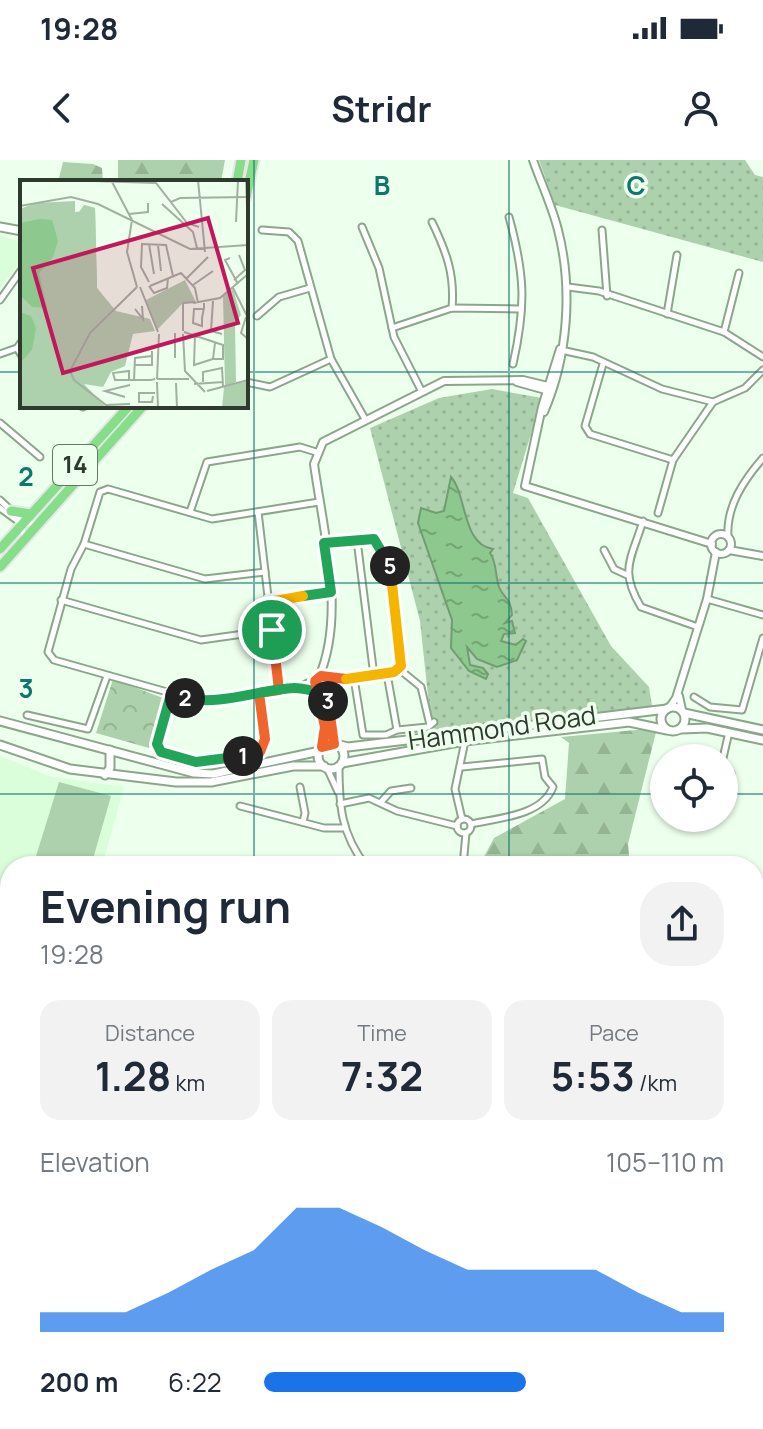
<!DOCTYPE html>
<html lang="en">
<head>
<meta charset="utf-8">
<style>
  :root { --surface:#fff; --page:#f2f2f3; --text:#1f2937; --muted:#747a83; --accent:#1a73e8 }
  body { margin:0; font-family:Manrope,sans-serif; background:var(--page); color:var(--text); height:100vh; display:flex; flex-direction:column; font-size:30px; white-space:nowrap }
  * { box-sizing:border-box; margin:0 }
  p { font-size:26px; color:var(--muted) }
  .icon { flex:none; width:44px; height:44px; fill:none; stroke:currentColor; stroke-width:2; stroke-linecap:round; stroke-linejoin:round }
  .map { position:relative; flex:1; overflow:hidden }
  .details { position:absolute; left:0px; top:696px; width:764px; height:574px; display:flex; flex-direction:column; background:var(--surface); border-radius:32px 32px 0 0; box-shadow:0 2px 6px #0004 }
  .details>* { flex:none }
  .tools { position:absolute; left:650px; top:584px; display:grid; gap:16px }
  .tools a { display:grid; place-items:center; width:88px; height:88px; border-radius:50%; background:var(--surface); box-shadow:0 2px 6px #0004; font-size:40px }
  .pin { position:absolute; display:grid; place-items:center; width:68px; height:68px; color:#fff; margin:-34px; border:4px solid #fff; border-radius:50%; box-shadow:0 2px 8px #0007 }
  .km { position:absolute; width:40px; height:40px; margin:-20px; border-radius:50%; background:#222; color:#fff; font-size:22px; line-height:40px; text-align:center }
  .round { display:grid; place-items:center; flex:none; width:84px; height:84px; border-radius:32px; background:var(--page) }
  .head { display:flex; align-items:center; justify-content:space-between; height:136px; padding:0 40px }
  h1 { font-size:44px; font-weight:700; line-height:60px }
  .metrics { display:grid; grid-template-columns:repeat(3,1fr); gap:12px; height:136px; padding:8px 40px }
  .metrics div { display:grid; align-content:center; border-radius:20px; background:var(--page); text-align:center }
  .metrics b { font-size:40px; font-weight:700 }
  .metrics small { font-size:22px; font-weight:400 }
  .metrics p { font-size:22px }
  .chart { height:224px; padding:16px 40px }
  .chart p { display:flex; justify-content:space-between }
  .chart svg { width:100%; height:144px; margin-top:8px; fill:var(--accent); opacity:.7 }
  ul { padding:0 40px; list-style:none; font-size:26px }
  li { display:grid; grid-template-columns:128px 96px 1fr; align-items:center; height:60px }
  li i { height:20px; border-radius:10px; background:var(--accent) }
  .status { display:flex; justify-content:space-between; align-items:center; height:56px; padding:0 40px; background:var(--surface); direction:ltr }
  .status svg { height:22px; fill:currentColor }
  header { display:flex; justify-content:space-between; align-items:center; height:104px; padding:0 40px; background:var(--surface); font-size:36px; font-weight:700 }
  .map>svg:first-child { display:block }
  .built { fill:#dafdda }
  .grass { fill:url(#grass-dots) }
  .forest { fill:url(#forest-firs) }
  .park { fill:url(#park-crowns) }
  .pitch { fill:#acd1ac }
  .water { fill:url(#water-ripples); stroke:#719d72; stroke-width:2 }
  .lines { fill:none; stroke-linecap:round; stroke-linejoin:round }
  .minor-casing { stroke:#8ba68b; stroke-width:9 }
  .tertiary-casing { stroke:#8ba68b; stroke-width:10 }
  .secondary-casing { stroke:#8ba68b; stroke-width:11 }
  .trunk-casing { stroke:#e6e7e6; stroke-width:13 }
  .minor { stroke:#fff; stroke-width:5 }
  .tertiary { stroke:#fff; stroke-width:6 }
  .secondary { stroke:#fff; stroke-width:7 }
  .trunk { stroke:#86de8b; stroke-width:9 }
  .split-1-casing { stroke:#fff; stroke-width:16 }
  .split-2-casing { stroke:#fff; stroke-width:16 }
  .split-3-casing { stroke:#fff; stroke-width:16 }
  .split-4-casing { stroke:#fff; stroke-width:16 }
  .split-5-casing { stroke:#fff; stroke-width:16 }
  .split-6-casing { stroke:#fff; stroke-width:16 }
  .split-7-casing { stroke:#fff; stroke-width:16 }
  .split-1 { stroke:#f0652b; stroke-width:10 }
  .split-2 { stroke:#22a559; stroke-width:10 }
  .split-3 { stroke:#22a559; stroke-width:10 }
  .split-4 { stroke:#f0652b; stroke-width:10 }
  .split-5 { stroke:#f5b400; stroke-width:10 }
  .split-6 { stroke:#22a559; stroke-width:10 }
  .split-7 { stroke:#f5b400; stroke-width:10 }
  .grid { fill:none; stroke:#0f766e; stroke-width:2; stroke-opacity:0.55 }
  .labels { text-anchor:middle; stroke-width:7; stroke-linejoin:round; paint-order:stroke }
  .shield { fill:#edffed; stroke:#687568; stroke-width:2 }
  .shield-label { font-size:24px; font-weight:bold; fill:#2f3a2f }
  .street-label { font-size:26px; fill:#2f3a2f; stroke:#edffed }
  .inset-road { fill:none; stroke:#a1b0a1; stroke-width:2 }
  .view { fill:#c2185b; fill-opacity:0.15; stroke:#c2185b; stroke-width:4 }
  .inset-edge { fill:none; stroke:#2f3a2f; stroke-width:4 }
  .grid-label { font-size:26px; text-anchor:middle; font-weight:bold; fill:#0f766e; stroke:#edffed; stroke-width:7; stroke-linejoin:round; paint-order:stroke }
</style>
</head>
<body>
<div class="status"><b>19:28</b><svg viewBox="0 0 49 12"><path d="M0 12V9h3v3zM5 12V6h3v6zM10 12V3h3v9zM15 12V0h3v12zM26 1h20v11H26zM47 4h2v5h-2z"/></svg></div>
<header><svg class="icon" aria-label="back" viewBox="0 0 24 24"><path d="M15 5l-7 7 7 7"/></svg>Stridr<svg class="icon" aria-label="person" viewBox="0 0 24 24"><circle cx="12" cy="8" r="4"/><path d="M4 21q1-7 8-7t8 7"/></svg></header>
<div class="map">
<svg width="763" height="1269" viewBox="0 0 763 1269">
  <defs>
    <pattern id="grass-dots" width="8" height="8" patternUnits="userSpaceOnUse" patternTransform="scale(2)"><rect width="8" height="8" fill="#acd1ac"/><path d="M2 2h.1M6 6h.1" fill="none" stroke="#94b494" stroke-width="1.8" stroke-linecap="round"/></pattern>
    <pattern id="forest-firs" width="22" height="20" patternUnits="userSpaceOnUse" patternTransform="scale(2)"><rect width="22" height="20" fill="#acd1ac"/><path d="M5 1l3.5 6h-7zM16 11l3.5 6h-7z" fill="#94b494"/></pattern>
    <pattern id="park-crowns" width="20" height="18" patternUnits="userSpaceOnUse" patternTransform="scale(2)"><rect width="20" height="18" fill="#acd1ac"/><path d="M2 6a3 3 0 1 1 6 0M12 15a3 3 0 1 1 6 0" fill="none" stroke="#94b494"/></pattern>
    <pattern id="water-ripples" width="26" height="14" patternUnits="userSpaceOnUse" patternTransform="scale(2)"><rect width="26" height="14" fill="#8dc88e"/><path d="M2 4q2-2 4 0t4 0M15 11q2-2 4 0t4 0" fill="none" stroke="#74a374"/></pattern>
  </defs>
  <rect width="100%" height="100%" fill="#edffed"/>
  <g class="built">
    <polygon points="0,76 22,82 22,98 0,129"/>
    <polygon points="0,596 49,616 124,627 102,706 10,706 10,840 0,838"/>
  </g>
  <g class="grass">
    <polygon points="539,0 745,0 755,15 763,17 763,102 555,45"/>
    <polygon points="492,229 542,238 513,333 528,338 611,486 649,527 653,552 432,573 420,461 370,268 439,238"/>
  </g>
  <g class="forest">
    <polygon points="118,0 225,0 221,22 118,22"/>
    <polygon points="63,2 93,4 102,8 103,22 58,22"/>
    <polygon points="657,568 628,684 630,706 479,706 494,678 565,639 569,583 561,577"/>
    <polygon points="754,778 763,785 763,1269 684,1269 687,1260 754,1260"/>
  </g>
  <g class="park">
    <polygon points="113,519 163,538 149,588 96,573"/>
    <polygon points="0,812 10,815 10,1260 680,1260 678,1269 0,1269"/>
  </g>
  <polygon class="pitch" points="59,622 111,636 91,706 33,706"/>
  <g class="water">
    <path d="M 451,317 C 467,335 462,385 493,389 L 490,393 C 497,402 495,416 499,427 C 503,438 511,437 512,455 L 505,463 L 512,461 L 515,473 L 504,474 L 501,481 L 516,485 L 523,479 L 526,481 L 517,500 L 497,507 L 477,499 L 467,487 L 470,505 L 483,508 L 488,514 L 486,519 L 469,511 L 451,488 L 452,460 L 418,363 L 421,348 L 436,353 L 444,351 Z"/>
    <polygon points="0,1155 10,1167 10,1260 289,1260 285,1269 0,1269"/>
  </g>
  <g class="lines">
    <defs>
      <g id="minor">
        <path d="M 509,57 C 525,115 526,146 513,204"/>
        <path d="M 432,62 C 446,91 455,114 452,148"/>
        <polyline points="362,67 379,108 394,177 421,230"/>
        <polyline points="262,70 289,72 298,81 331,199 365,259"/>
        <polyline points="602,70 607,136"/>
        <polyline points="568,127 599,131 724,172 763,197"/>
        <polyline points="0,140 22,109"/>
        <polyline points="667,154 677,95"/>
        <polyline points="257,156 279,137 310,128"/>
        <polyline points="392,168 452,148 519,149"/>
        <polyline points="724,172 739,113"/>
        <polyline points="17,188 22,196"/>
        <polyline points="561,190 593,197 662,229 713,242 673,300 590,274 585,266 603,204"/>
        <polyline points="0,194 17,188 22,181"/>
        <polyline points="246,222 270,227 331,199"/>
        <polyline points="713,242 745,228 763,210"/>
        <polyline points="81,246 83,247"/>
        <polyline points="0,263 40,297"/>
        <polyline points="0,340 18,357 25,378"/>
        <polyline points="0,348 22,364 38,363"/>
        <polyline points="190,352 207,302 300,287 316,292"/>
        <polyline points="258,352 279,530"/>
        <polyline points="658,353 673,300"/>
        <path d="M 643,361 C 631,400 619,410 641,447 L 698,467"/>
        <path d="M 728,377 C 726,346 744,320 763,298"/>
        <polyline points="357,380 374,516"/>
        <path d="M 325,383 C 337,382 365,373 375,380 C 396,392 399,477 402,501 L 394,512 L 330,519"/>
        <polyline points="84,384 205,419 265,412"/>
        <polyline points="604,390 614,409 627,415"/>
        <polyline points="707,439 763,455"/>
        <polyline points="61,440 201,480 272,470"/>
        <polyline points="269,442 331,432"/>
        <polyline points="399,509 421,527 430,565"/>
        <polyline points="387,514 397,570 428,567 434,562"/>
        <polyline points="354,518 363,575 386,575 397,570"/>
        <polyline points="301,526 316,519"/>
        <polyline points="331,527 345,520"/>
        <polyline points="317,530 296,527 199,541 54,500 48,492 71,409 84,384 100,332 108,329 212,359 319,342"/>
        <path d="M 171,534 L 158,586 C 173,612 236,598 260,592 L 265,579 L 259,533"/>
        <polyline points="694,537 710,547 742,550 763,478"/>
        <polyline points="27,555 88,569 107,516"/>
        <polyline points="723,598 729,572"/>
        <path d="M 339,606 C 339,645 341,674 366,706"/>
        <path d="M 462,607 L 542,599 L 545,617 L 553,627 C 542,656 498,658 471,664"/>
        <polyline points="327,608 338,632"/>
        <polyline points="724,611 731,613"/>
        <polyline points="300,627 305,653 303,662"/>
        <polyline points="381,642 391,631 411,628"/>
        <polyline points="340,644 369,638 397,651 457,666"/>
        <polyline points="240,646 324,668 343,668"/>
        <circle cx="464" cy="666" r="7"/>
        <polyline points="462,659 455,629 465,581"/>
        <polyline points="463,706 466,673"/>
        <polyline points="754,1216 763,1219"/>
      </g>
      <g id="tertiary">
        <path d="M 533,0 C 541,23 552,46 558,70 C 573,128 568,197 544,252"/>
        <polyline points="560,189 542,247 525,326 712,384"/>
        <polyline points="517,222 549,231"/>
        <circle cx="721" cy="384" r="10"/>
        <polyline points="729,390 763,396"/>
        <circle cx="323" cy="524" r="9"/>
        <path d="M 319,517 C 346,454 323,370 314,304 L 323,282 L 444,221 L 523,220 L 552,227"/>
        <polyline points="329,530 328,556 334,584"/>
        <polyline points="317,531 325,567 322,587"/>
        <polyline points="679,536 682,550"/>
        <polyline points="669,548 676,538 707,439 716,392"/>
      </g>
      <g id="secondary">
        <polyline points="0,67 22,71"/>
        <circle cx="673" cy="559" r="12"/>
        <polyline points="684,553 763,570"/>
        <polyline points="0,561 194,613 213,614 320,591"/>
        <polyline points="681,569 707,568 763,580"/>
        <circle cx="331" cy="596" r="13"/>
        <polyline points="336,584 348,587 667,549"/>
        <polyline points="0,585 70,609 176,622 211,622 293,606 324,606"/>
        <polyline points="342,603 465,581 629,562 667,570"/>
        <polyline points="105,615 110,608 110,590"/>
      </g>
      <g id="trunk">
        <polyline points="237,22 241,0"/>
        <polyline points="246,37 254,0"/>
        <polyline points="11,351 31,354"/>
        <polyline points="0,389 129,246"/>
        <polyline points="0,407 143,246"/>
      </g>
    </defs>
    <use href="#minor" class="minor-casing"/>
    <use href="#tertiary" class="tertiary-casing"/>
    <use href="#secondary" class="secondary-casing"/>
    <use href="#trunk" class="trunk-casing"/>
    <use href="#minor" class="minor"/>
    <use href="#tertiary" class="tertiary"/>
    <use href="#secondary" class="secondary"/>
    <use href="#trunk" class="trunk"/>
  </g>
  <g class="lines">
    <defs>
      <polyline id="split-1" points="243,596 260,592 265,579 259,533 279,530 272,470"/>
      <polyline id="split-2" points="185,538 171,534 157,584 161,592 196,602 243,596"/>
      <path id="split-3" d="M 185,538 C 220,546 258,530 293,528 C 305,527 320,535 329,530 L 328,541"/>
      <polyline id="split-4" points="328,541 334,584 322,587 325,567 315,521 321,516 346,519"/>
      <polyline id="split-5" points="346,519 394,512 401,506 390,406"/>
      <polyline id="split-6" points="303,436 331,432 324,383 374,379 390,406"/>
      <polyline id="split-7" points="272,470 269,442 303,436"/>
    </defs>
    <use href="#split-1" class="split-1-casing"/>
    <use href="#split-2" class="split-2-casing"/>
    <use href="#split-3" class="split-3-casing"/>
    <use href="#split-4" class="split-4-casing"/>
    <use href="#split-5" class="split-5-casing"/>
    <use href="#split-6" class="split-6-casing"/>
    <use href="#split-7" class="split-7-casing"/>
    <use href="#split-1" class="split-1"/>
    <use href="#split-2" class="split-2"/>
    <use href="#split-3" class="split-3"/>
    <use href="#split-4" class="split-4"/>
    <use href="#split-5" class="split-5"/>
    <use href="#split-6" class="split-6"/>
    <use href="#split-7" class="split-7"/>
  </g>
  <path class="grid" d="M 254,0 L 254,706M 509,0 L 509,706M 0,212 L 22,212M 246,212 L 763,212M 0,423 L 763,423M 0,634 L 664,634M 724,634 L 763,634M 0,846 L 10,846M 754,846 L 763,846M 0,1058 L 10,1058M 754,1058 L 763,1058M 254,1260 L 254,1269M 509,1260 L 509,1269"/>
  <g class="labels">
    <rect class="shield" x="53" y="285" width="44" height="40" rx="6"/>
    <g class="shield-label">
      <text x="75" y="313">14</text>
    </g>
    <g class="street-label">
      <text transform="translate(502 568) rotate(-8)" y="9">Hammond Road</text>
    </g>
  </g>
  <g transform="translate(20 20)">
    <rect width="228" height="228" fill="#edffed"/>
    <path d="M 165,100 L 176,122 L 162,124 L 137,150 L 126,120 ZM 213,109 L 221,135 L 215,143 L 216,202 L 205,206 L 203,116 ZM 228,201 L 228,228 L 202,228 L 204,207 Z" fill="#acd1ac"/>
    <path d="M 64,25 L 75,28 L 77,108 L 96,131 L 130,139 L 135,151 L 113,154 L 105,186 L 91,192 L 83,207 L 64,204 L 87,228 L 0,228 L 0,115 Z" fill="#acd1ac"/>
    <path d="M 55,21 L 55,32 L 64,31 L 64,25 L 75,28 L 77,108 L 86,122 L 52,155 L 41,182 L 41,200 L 73,228 L 0,228 L 0,29 L 16,23 Z" fill="#acd1ac"/>
    <path d="M 20,39 L 32,40 L 38,61 L 33,77 L 19,93 L 27,128 L 12,127 L 0,115 L 0,43 ZM 0,132 L 11,136 L 16,148 L 12,170 L 2,181 Z" fill="#8dc88e"/>
    <path class="inset-road" d="M 42,0 L 136,3 L 167,43 L 179,47M 91,0 L 112,40 L 107,72 L 117,107M 178,0 L 185,72M 226,0 L 227,27M 151,22 L 160,18 L 228,17M 142,24 L 173,52 L 177,68M 0,26 L 51,17 L 78,24 L 170,69 L 228,65M 109,34 L 128,32 L 128,23M 216,42 L 218,0M 129,64 L 134,94M 138,65 L 141,91M 210,78 L 205,80 L 218,104M 166,99 L 188,77M 214,100 L 225,90 L 219,75M 129,102 L 121,87 L 122,64 L 146,65 L 153,96M 173,105 L 193,91M 129,106 L 134,113 L 147,108 L 148,98M 130,106 L 161,93 L 175,108 L 178,123M 120,107 L 138,152M 213,108 L 228,138M 193,121 L 191,151 L 202,154M 173,123 L 200,118 L 228,94M 115,129 L 123,139 L 122,126M 183,129 L 174,129 L 173,143 L 182,146 L 182,138 L 184,128 L 184,123M 226,137 L 221,153 L 228,159M 163,151 L 163,123 L 175,122M 164,152 L 203,165 L 203,179 L 193,179M 155,153 L 155,178M 163,154 L 165,191 L 185,212M 175,154 L 174,185 L 193,179 L 195,163M 114,185 L 132,185 L 132,171M 137,199 L 169,199M 137,199 L 139,154M 109,200 L 109,191 L 93,193 L 95,200 L 131,200 L 135,199M 114,200 L 115,178 L 132,176M 137,202 L 138,228M 183,202 L 183,192 L 202,188 L 203,206M 156,203 L 157,228M 174,204 L 203,202M 187,211 L 228,200M 133,216 L 132,222 L 119,222 L 119,213 L 135,213M 105,217 L 85,211 L 110,205M 110,224 L 86,225 L 54,200 L 50,191 L 70,153 L 117,107"/>
    <path class="view" d="M 188,38 L 218,143 L 43,193 L 13,88 Z"/>
    <rect width="228" height="228" class="inset-edge"/>
  </g>
  <g class="grid-label">
    <text x="382" y="35">B</text>
    <text x="636" y="35">C</text>
    <text x="26" y="326">2</text>
    <text x="26" y="538">3</text>
  </g>
</svg>
<div class="tools">
<a><svg class="icon" aria-label="locate" viewBox="0 0 24 24"><circle cx="12" cy="12" r="6"/><path d="M12 2v4M12 18v4M2 12h4M18 12h4"/></svg></a>
</div>
<div class="pin" style="left:272px;top:470px;background:#1e9e55"><svg class="icon" aria-label="arrive" viewBox="0 0 24 24"><path d="M6 21V4h12l-3 4 3 4H6"/></svg></div>
<b class="km" style="left:243px;top:596px">1</b>
<b class="km" style="left:185px;top:538px">2</b>
<b class="km" style="left:328px;top:541px">3</b>
<b class="km" style="left:390px;top:406px">5</b>
<section class="details">
<div class="head"><div><h1>Evening run</h1><p>19:28</p></div><a class="round"><svg class="icon" aria-label="share" viewBox="0 0 24 24"><path d="M12 15V3M7 8l5-5 5 5M5 13v7h14v-7"/></svg></a></div>
<div class="metrics">
<div><p>Distance</p><b>1.28<small> km</small></b></div>
<div><p>Time</p><b>7:32</b></div>
<div><p>Pace</p><b>5:53<small> /km</small></b></div>
</div>
<div class="chart"><p><span>Elevation</span>105–110 m</p>
<svg viewBox="0 0 160 44" preserveAspectRatio="none"><path d="M0 44V38L10 38L20 38L30 32L40 25L50 19L60 6L70 6L80 12L90 19L100 25L110 25L120 25L130 25L140 32L150 38L160 38V44z"/></svg>
</div>
<ul>
<li><b>200 m</b>6:22<i style="width:57%"></i></li>
</ul>
</section>
</div>
</body>
</html>
